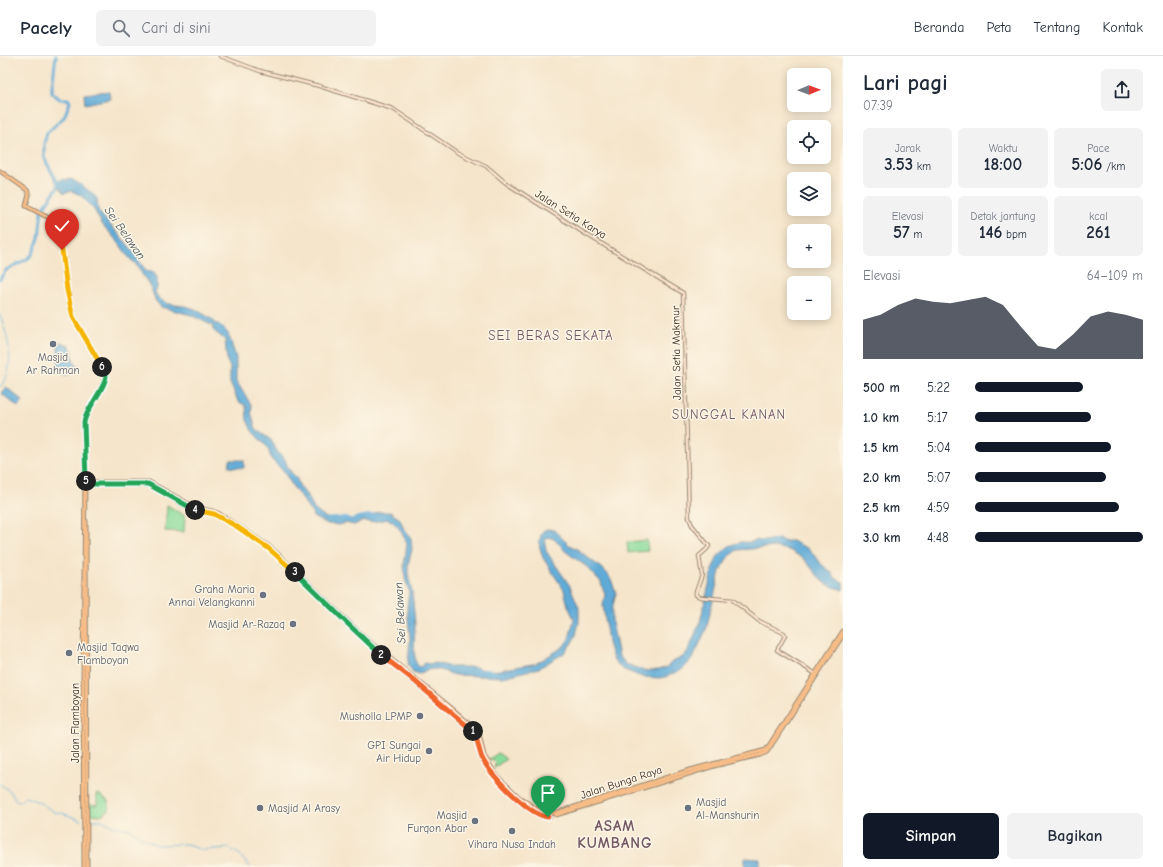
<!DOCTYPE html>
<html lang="id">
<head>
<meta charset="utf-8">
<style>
  :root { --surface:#fff; --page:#f2f2f3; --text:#1f2937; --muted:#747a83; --line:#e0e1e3; --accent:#111827 }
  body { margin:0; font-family:"Comic Neue",sans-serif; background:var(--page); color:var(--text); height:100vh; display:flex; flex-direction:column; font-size:15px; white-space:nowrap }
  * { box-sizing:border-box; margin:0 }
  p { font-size:13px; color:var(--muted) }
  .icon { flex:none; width:22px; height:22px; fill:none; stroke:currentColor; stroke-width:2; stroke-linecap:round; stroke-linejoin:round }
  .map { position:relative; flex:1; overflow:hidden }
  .sheet { display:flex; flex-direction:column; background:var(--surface); width:320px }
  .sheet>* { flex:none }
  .needle { width:26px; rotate:89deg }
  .buttons { position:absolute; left:787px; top:12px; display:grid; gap:8px }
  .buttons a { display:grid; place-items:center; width:44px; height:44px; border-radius:6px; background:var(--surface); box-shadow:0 2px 10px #0003; font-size:20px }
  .pin { position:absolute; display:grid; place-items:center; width:34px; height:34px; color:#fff; margin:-41px -17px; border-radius:50% 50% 50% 0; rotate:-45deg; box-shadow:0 0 4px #0007 }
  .pin .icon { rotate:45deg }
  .km { position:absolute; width:20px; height:20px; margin:-10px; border-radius:50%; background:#222; color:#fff; font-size:11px; line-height:20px; text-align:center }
  .round { display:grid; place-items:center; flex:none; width:42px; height:42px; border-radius:6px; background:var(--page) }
  .overview { display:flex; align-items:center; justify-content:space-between; height:68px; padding:0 20px }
  h1 { font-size:22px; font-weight:600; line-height:30px }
  .metrics { display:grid; grid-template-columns:repeat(3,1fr); gap:6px; height:68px; padding:4px 20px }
  .metrics div { display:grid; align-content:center; border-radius:6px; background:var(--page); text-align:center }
  .metrics b { font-size:17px; font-weight:600 }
  .metrics small { font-size:11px; font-weight:400 }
  .metrics p { font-size:11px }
  .chart { height:112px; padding:8px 20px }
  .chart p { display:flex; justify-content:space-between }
  .chart svg { width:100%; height:72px; margin-top:4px; fill:var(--accent); opacity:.7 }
  .button { display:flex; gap:8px; margin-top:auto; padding:8px 20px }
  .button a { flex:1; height:46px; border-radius:6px; background:var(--accent); color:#fff; font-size:16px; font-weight:600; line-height:46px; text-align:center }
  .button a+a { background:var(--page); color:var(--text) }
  ul { padding:0 20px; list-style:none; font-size:13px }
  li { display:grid; grid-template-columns:64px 48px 1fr; align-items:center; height:30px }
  li i { height:10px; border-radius:5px; background:var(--accent) }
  header { display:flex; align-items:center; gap:24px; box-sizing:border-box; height:56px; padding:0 20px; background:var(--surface); border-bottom:1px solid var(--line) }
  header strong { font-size:19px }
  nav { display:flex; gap:22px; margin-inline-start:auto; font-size:14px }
  .search { width:280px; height:36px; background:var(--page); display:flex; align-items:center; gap:10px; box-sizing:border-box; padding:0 14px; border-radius:6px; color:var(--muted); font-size:15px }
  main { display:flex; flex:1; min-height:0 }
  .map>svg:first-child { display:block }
  .green { fill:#8bdb9b; stroke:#63825c }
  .water { fill:#5faad7; stroke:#4d6a7a }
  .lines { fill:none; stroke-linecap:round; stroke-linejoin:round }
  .stream { stroke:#5faad7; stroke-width:1 }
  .river { stroke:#5faad7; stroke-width:3 }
  .secondary-casing { stroke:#988874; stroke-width:4.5 }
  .primary-casing { stroke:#988874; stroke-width:5 }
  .secondary { stroke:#fce5cf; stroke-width:2.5 }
  .primary { stroke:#f7bd88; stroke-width:3 }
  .split-1-casing { stroke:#fff; stroke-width:8 }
  .split-2-casing { stroke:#fff; stroke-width:8 }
  .split-3-casing { stroke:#fff; stroke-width:8 }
  .split-4-casing { stroke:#fff; stroke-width:8 }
  .split-5-casing { stroke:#fff; stroke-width:8 }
  .split-6-casing { stroke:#fff; stroke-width:8 }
  .split-7-casing { stroke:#fff; stroke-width:8 }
  .split-1 { stroke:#f0652b; stroke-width:5 }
  .split-2 { stroke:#f0652b; stroke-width:5 }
  .split-3 { stroke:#22a559; stroke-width:5 }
  .split-4 { stroke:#f5b400; stroke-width:5 }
  .split-5 { stroke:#22a559; stroke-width:5 }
  .split-6 { stroke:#22a559; stroke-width:5 }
  .split-7 { stroke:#f5b400; stroke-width:5 }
  .worship-dot { fill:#6b7280; stroke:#fcf5e5; stroke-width:1.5 }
  .labels { text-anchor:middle; stroke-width:3; stroke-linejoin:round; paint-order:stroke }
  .street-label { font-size:11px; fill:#3b2a1e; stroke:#fcf5e5 }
  .worship-label { font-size:11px; fill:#5b616d; stroke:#fcf5e5; text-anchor:end }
  .water-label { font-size:12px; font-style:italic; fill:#48575f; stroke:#fcf5e5 }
  .quarter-label { font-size:13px; letter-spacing:1px; fill:#745864; stroke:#fcf5e5 }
  .district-label { font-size:15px; font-weight:bold; letter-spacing:1px; fill:#745864; stroke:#fcf5e5 }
</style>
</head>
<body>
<header>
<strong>Pacely</strong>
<div class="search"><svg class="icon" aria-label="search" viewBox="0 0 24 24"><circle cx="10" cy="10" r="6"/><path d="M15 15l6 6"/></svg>Cari di sini</div>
<nav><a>Beranda</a><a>Peta</a><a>Tentang</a><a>Kontak</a></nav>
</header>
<main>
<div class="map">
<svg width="843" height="811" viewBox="0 0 843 811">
  <rect width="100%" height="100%" fill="#fcf5e5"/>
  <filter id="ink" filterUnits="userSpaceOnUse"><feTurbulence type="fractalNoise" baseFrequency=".025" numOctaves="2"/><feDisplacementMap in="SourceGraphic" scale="8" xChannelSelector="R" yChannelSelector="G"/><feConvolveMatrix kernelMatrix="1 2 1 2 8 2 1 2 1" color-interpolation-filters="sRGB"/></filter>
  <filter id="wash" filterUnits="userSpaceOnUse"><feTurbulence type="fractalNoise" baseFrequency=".012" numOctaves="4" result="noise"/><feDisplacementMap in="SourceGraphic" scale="16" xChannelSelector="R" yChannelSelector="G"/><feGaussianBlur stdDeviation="0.9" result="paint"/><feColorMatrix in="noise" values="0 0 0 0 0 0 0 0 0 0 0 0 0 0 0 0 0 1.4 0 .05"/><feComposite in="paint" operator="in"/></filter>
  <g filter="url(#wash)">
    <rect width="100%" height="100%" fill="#f5e5cb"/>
    <g class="green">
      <polygon points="167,449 185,460 184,476 165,475"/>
      <polygon points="647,484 648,495 628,497 627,486"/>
      <polygon points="498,697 506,703 494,712 496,707 494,705 489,703"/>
      <polygon points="97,737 109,745 109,754 101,759 89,758 89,748 97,749"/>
    </g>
    <g class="water">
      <polygon points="109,35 110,43 85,48 84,38"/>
      <path d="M 62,123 L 66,124 L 71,123 C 77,126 94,137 97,143 C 98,148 97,151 99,156 L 130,191 L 146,215 L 149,216 L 153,216 L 157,221 L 157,232 L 155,236 C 164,254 183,246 197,254 C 202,257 208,261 213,264 L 215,267 L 220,269 L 227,276 L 229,280 L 236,302 L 236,325 L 252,350 L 251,356 L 255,370 L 258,375 L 271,384 L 278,397 L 285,403 L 288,412 L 297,423 L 300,431 L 309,442 L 314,453 L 324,461 L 332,464 L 344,462 L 353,465 L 363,461 L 371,460 L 378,456 L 390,456 L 400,463 L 404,473 L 411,482 L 412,494 L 408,508 L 408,518 L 412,535 L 415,568 L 414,596 L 416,607 L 419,611 L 421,611 L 424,607 L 429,608 L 436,607 L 451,611 L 475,611 L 486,615 L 500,614 L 537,607 L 563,591 L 569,583 L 574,563 L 568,550 L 564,534 L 543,502 L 540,492 L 539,486 L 541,479 L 543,475 L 547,473 L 554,474 L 569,489 L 577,493 L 605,515 L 611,523 L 616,537 L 612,554 L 612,567 L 619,600 L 626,608 L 646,615 L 658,614 L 667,611 L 672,606 L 679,603 L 684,600 L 688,595 L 700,566 L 713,512 L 718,500 L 729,490 L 740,486 L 751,486 L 755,484 L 763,485 L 778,483 L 783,485 L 792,485 L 809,493 L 822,509 L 832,517 L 835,522 L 843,526 L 843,534 L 831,530 L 823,526 L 804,503 L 789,494 L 774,491 L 737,494 L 729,500 L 720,515 L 706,574 L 693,602 L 683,613 L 665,621 L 660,622 L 642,621 L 622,613 L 613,603 L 608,587 L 605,563 L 603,550 L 605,537 L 602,531 L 601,526 L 587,511 L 565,495 L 558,486 L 552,482 L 547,481 L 545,486 L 546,495 L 570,530 L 579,552 L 579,566 L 576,579 L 572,587 L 563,598 L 539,612 L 503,621 L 455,619 L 437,613 L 426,614 L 420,618 L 413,616 L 408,609 L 410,582 L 407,552 L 409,535 L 405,523 L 404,508 L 407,487 L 399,472 L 393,466 L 388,463 L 371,466 L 364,465 L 354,469 L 345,467 L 340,469 L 327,468 L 313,461 L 312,457 L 309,454 L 302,442 L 295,434 L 284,416 L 271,403 L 269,395 L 266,390 L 252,375 L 247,364 L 246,350 L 238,345 L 230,327 L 230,311 L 227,305 L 225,284 L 213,274 L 213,270 L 191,259 L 161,251 L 155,244 L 151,232 L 135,207 L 130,203 L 118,186 L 102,168 L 93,152 L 84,143 L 82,140 L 74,136 L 69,135 L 64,137 L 56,127 Z"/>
      <polygon points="61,286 70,290 71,293 72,294 74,306 78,311 75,317 65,319 62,314 58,312 58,288"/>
      <polygon points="6,331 23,345 18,351 1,337"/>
      <polygon points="230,404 244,404 244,412 229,411"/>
      <polygon points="745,802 760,803 760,811 745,811"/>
    </g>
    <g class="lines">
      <g class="stream">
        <path d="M 0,259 C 8,280 17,312 0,331"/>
        <polyline points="0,728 11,736 17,746 21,745 25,741 39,746 54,756 62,757 81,764"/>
        <polyline points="89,764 101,764 114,770 130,773 141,781 156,789 187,788 201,794 229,792 239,798 250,811"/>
      </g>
      <g class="river">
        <polyline points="56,0 52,31 52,37 60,43 68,43 70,46 64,61 47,77 44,88 44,102 59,129"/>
        <polyline points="0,223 6,214 27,203 32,199 39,182 42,154 59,129 62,129"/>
        <polyline points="328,463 343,462 352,464 361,461 375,459"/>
        <polyline points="478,614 493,615"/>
      </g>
    </g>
  </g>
  <g filter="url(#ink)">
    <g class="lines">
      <defs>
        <g id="secondary">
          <polyline points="220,0 260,15 319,30 393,53 458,97 486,110 506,127 584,177 683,237 689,462 692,469 709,490 707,493 699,500 702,519 696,536"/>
          <polyline points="696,536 696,539 700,541 733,544 759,565 784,577 785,580 777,594 816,618"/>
        </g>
        <g id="primary">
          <polyline points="0,115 27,134 29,139 26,150 49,162 57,173 60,181 67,234 73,261 97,302 104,314 106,320 98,339 87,356 84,366 85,422 83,628 84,811"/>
          <polyline points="85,426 149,426 196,452 212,455 218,457 267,489 280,500 367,584 450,651 474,672 480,682 484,700 497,720 519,741 546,759 562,755 690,714 766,694 843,575"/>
          <polyline points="86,428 142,428 152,430"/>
          <path d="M 157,432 C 169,440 182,450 196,454 C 206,457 215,457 224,463"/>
          <polyline points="86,465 87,811"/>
          <polyline points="331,551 357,577"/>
          <polyline points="379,597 444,650 473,675 477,683 480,697 483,705 505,732 541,760 550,761"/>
          <polyline points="556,759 714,710 760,699 767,696 843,579"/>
        </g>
      </defs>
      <use href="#secondary" class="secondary-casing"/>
      <use href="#primary" class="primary-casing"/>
      <use href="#secondary" class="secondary"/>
      <use href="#primary" class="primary"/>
    </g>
  </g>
  <g class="lines" filter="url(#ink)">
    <defs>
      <path id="split-1" d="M 473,675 C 479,684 478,695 483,704 C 492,720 530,760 548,761"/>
      <polyline id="split-2" points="381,599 411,622 473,675"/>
      <polyline id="split-3" points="295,516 347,567 381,599"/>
      <polyline id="split-4" points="195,454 214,458 236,470 268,492 295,516"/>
      <polyline id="split-5" points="86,425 86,428 148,428 195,454"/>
      <path id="split-6" d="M 86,425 L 84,366 C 87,350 105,334 106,320 C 106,317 104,314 102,311"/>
      <polyline id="split-7" points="62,194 67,234 73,261 102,311"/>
    </defs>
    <use href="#split-1" class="split-1-casing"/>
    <use href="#split-2" class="split-2-casing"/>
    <use href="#split-3" class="split-3-casing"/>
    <use href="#split-4" class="split-4-casing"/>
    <use href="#split-5" class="split-5-casing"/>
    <use href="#split-6" class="split-6-casing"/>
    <use href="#split-7" class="split-7-casing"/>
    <use href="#split-1" class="split-1"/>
    <use href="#split-2" class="split-2"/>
    <use href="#split-3" class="split-3"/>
    <use href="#split-4" class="split-4"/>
    <use href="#split-5" class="split-5"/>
    <use href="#split-6" class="split-6"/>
    <use href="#split-7" class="split-7"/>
  </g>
  <g class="worship-dot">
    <circle cx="53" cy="288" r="4"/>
    <circle cx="263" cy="539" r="4"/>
    <circle cx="293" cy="568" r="4"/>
    <circle cx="69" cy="597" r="4"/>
    <circle cx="420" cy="660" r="4"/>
    <circle cx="429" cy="695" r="4"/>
    <circle cx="260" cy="752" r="4"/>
    <circle cx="688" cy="752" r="4"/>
    <circle cx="475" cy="765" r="4"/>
    <circle cx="512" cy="775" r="4"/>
  </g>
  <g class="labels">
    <g class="street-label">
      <text transform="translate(571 158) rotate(32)" y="4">Jalan Setia Karya</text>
      <text transform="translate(676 297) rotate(-91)" y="4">Jalan Setia Makmur</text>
      <text transform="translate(75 667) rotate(-90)" y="4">Jalan Flamboyan</text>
      <text transform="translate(621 726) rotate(-18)" y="4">Jalan Bunga Raya</text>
    </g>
    <g class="worship-label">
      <text x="53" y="305" text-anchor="middle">Masjid<tspan x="53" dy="13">Ar Rahman</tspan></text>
      <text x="255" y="537">Graha Maria<tspan x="255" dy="13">Annai Velangkanni</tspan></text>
      <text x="285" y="572">Masjid Ar-Razaq</text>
      <text x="77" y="595" text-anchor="start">Masjid Taqwa<tspan x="77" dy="13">Flamboyan</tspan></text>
      <text x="412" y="664">Musholla LPMP</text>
      <text x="421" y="693">GPI Sungai<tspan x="421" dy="13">Air Hidup</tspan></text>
      <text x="696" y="750" text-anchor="start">Masjid<tspan x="696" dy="13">Al-Manshurin</tspan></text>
      <text x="268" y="756" text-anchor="start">Masjid Al Arasy</text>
      <text x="467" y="763">Masjid<tspan x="467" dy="13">Furqon Abar</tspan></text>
      <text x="512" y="792" text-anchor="middle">Vihara Nusa Indah</text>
    </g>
    <g class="water-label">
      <text transform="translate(125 177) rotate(55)" y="4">Sei Belawan</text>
      <text transform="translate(400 557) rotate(-93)" y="4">Sei Belawan</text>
    </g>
    <g class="quarter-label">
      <text x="551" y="284">SEI BERAS SEKATA</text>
      <text x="729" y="363">SUNGGAL KANAN</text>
    </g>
    <g class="district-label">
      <text x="615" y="775">ASAM<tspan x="615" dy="17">KUMBANG</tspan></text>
    </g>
  </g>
</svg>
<div class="buttons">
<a><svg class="needle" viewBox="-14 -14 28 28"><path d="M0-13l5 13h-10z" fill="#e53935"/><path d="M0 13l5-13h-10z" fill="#747a83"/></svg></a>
<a><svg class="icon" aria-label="locate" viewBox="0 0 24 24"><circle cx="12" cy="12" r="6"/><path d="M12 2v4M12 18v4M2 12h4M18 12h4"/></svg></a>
<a><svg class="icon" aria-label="layers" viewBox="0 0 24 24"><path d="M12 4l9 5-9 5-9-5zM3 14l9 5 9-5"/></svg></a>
<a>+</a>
<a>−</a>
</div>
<div class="pin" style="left:548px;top:761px;background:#1e9e55"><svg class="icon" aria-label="arrive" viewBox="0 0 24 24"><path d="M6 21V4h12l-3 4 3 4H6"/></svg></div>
<div class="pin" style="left:62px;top:194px;background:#d93025"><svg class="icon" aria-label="check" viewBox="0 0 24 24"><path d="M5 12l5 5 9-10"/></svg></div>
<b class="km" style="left:473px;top:675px">1</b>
<b class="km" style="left:381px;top:599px">2</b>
<b class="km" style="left:295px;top:516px">3</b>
<b class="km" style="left:195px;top:454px">4</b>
<b class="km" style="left:86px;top:425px">5</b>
<b class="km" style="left:102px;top:311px">6</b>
</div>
<section class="sheet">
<div class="overview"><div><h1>Lari pagi</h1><p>07:39</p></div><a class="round"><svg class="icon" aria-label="share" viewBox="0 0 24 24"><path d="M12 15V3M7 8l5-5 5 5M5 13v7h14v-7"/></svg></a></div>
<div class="metrics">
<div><p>Jarak</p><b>3.53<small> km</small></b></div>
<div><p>Waktu</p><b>18:00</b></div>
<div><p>Pace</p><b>5:06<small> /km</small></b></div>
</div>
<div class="metrics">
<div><p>Elevasi</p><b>57<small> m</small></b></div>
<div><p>Detak jantung</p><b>146<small> bpm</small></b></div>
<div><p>kcal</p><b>261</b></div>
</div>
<div class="chart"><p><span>Elevasi</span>64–109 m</p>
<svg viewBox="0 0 160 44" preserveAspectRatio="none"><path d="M0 44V20L10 17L20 11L30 7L40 9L50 10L60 8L70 6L80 11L90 24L100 36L110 38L120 29L130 18L140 15L150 17L160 20V44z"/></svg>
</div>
<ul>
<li><b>500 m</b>5:22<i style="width:64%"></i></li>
<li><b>1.0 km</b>5:17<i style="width:69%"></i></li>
<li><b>1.5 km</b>5:04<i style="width:81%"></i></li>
<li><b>2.0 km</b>5:07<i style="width:78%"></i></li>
<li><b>2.5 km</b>4:59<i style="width:86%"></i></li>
<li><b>3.0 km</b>4:48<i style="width:100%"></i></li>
</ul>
<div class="button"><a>Simpan</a><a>Bagikan</a></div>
</section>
</main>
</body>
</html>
